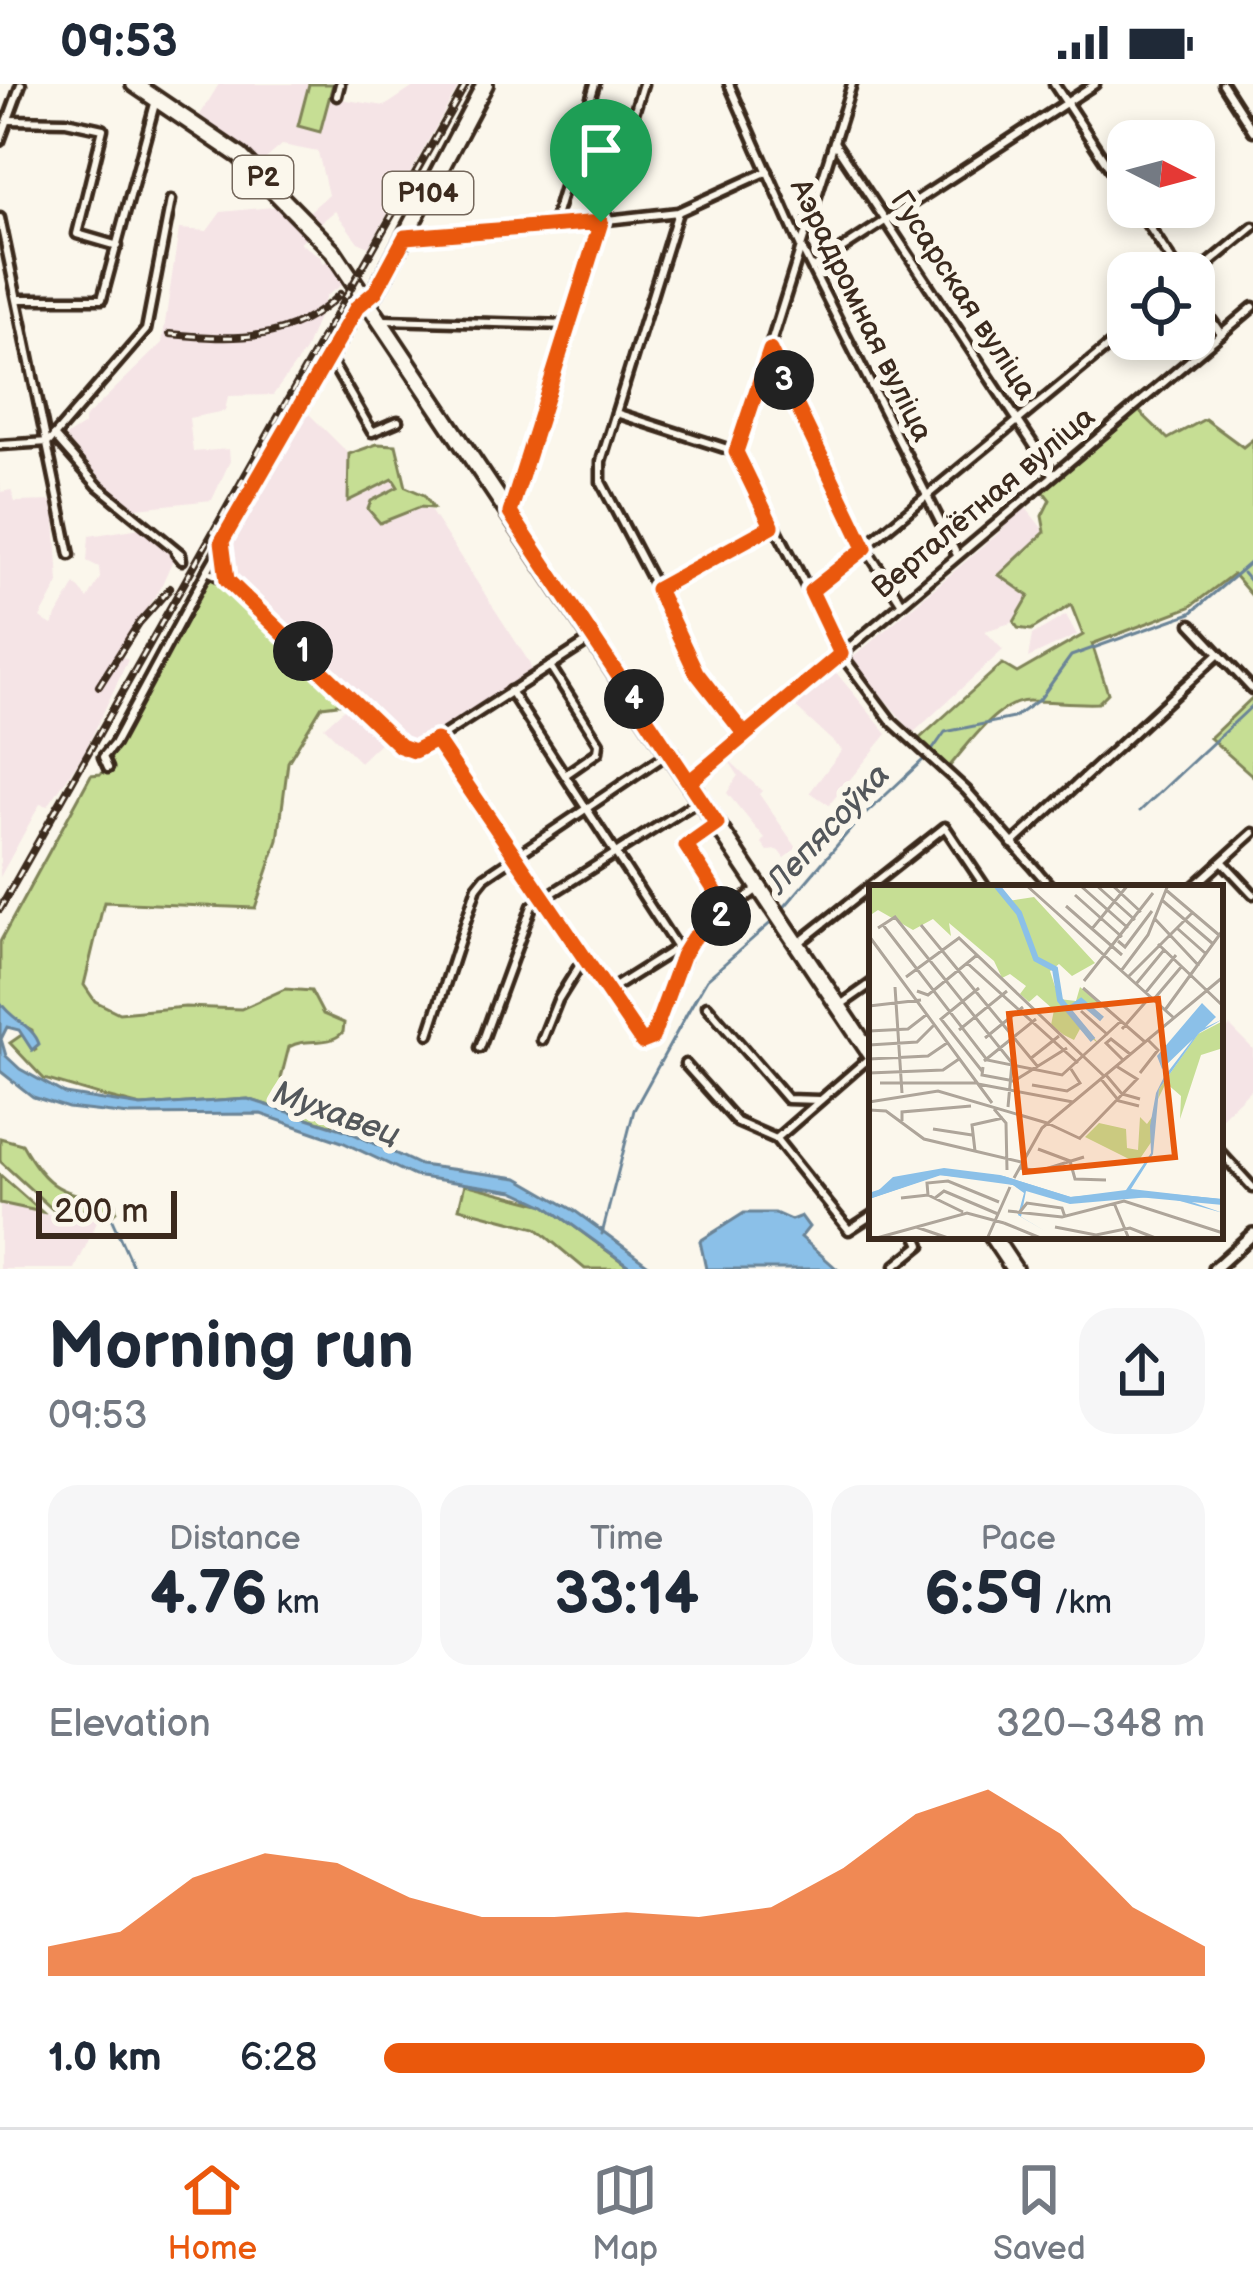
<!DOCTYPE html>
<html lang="en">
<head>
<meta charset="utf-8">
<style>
  :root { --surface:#fff; --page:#f6f6f7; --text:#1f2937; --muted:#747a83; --line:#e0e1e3; --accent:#ea580c }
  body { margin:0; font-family:"Balsamiq Sans",sans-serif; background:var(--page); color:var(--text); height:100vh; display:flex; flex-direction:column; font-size:45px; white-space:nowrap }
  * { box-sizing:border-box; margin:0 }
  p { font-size:39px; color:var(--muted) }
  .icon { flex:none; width:66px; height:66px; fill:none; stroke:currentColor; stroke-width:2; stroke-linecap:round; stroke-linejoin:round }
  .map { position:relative; height:1185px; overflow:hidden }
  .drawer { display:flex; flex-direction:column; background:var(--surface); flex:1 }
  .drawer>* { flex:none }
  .needle { width:78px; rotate:96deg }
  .controls { position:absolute; left:1107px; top:36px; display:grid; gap:24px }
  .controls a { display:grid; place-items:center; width:108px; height:108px; border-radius:24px; background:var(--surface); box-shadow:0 6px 18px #0003; font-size:60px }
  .scale { position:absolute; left:36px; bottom:30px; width:141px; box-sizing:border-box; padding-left:12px; border:6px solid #3b2a1e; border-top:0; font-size:33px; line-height:42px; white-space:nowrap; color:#3b2a1e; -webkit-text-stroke:9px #fbf7ec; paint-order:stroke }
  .pin { position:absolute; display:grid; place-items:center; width:102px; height:102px; color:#fff; margin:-123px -51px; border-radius:50% 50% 50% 0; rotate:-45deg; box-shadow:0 0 12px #0007 }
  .pin .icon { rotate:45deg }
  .km { position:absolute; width:60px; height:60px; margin:-30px; border-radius:50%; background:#222; color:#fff; font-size:33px; line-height:60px; text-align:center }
  .round { display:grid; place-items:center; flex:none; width:126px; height:126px; border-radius:36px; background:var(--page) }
  .headline { display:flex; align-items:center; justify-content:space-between; height:204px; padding:0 48px }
  h1 { font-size:66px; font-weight:700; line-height:90px }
  .figures { display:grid; grid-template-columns:repeat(3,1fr); gap:18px; height:204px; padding:12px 48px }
  .figures div { display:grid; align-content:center; border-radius:30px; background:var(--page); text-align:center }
  .figures b { font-size:60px; font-weight:700 }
  .figures small { font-size:33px; font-weight:400 }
  .figures p { font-size:33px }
  .chart { height:336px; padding:24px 48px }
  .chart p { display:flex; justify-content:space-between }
  .chart svg { width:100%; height:216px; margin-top:12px; fill:var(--accent); opacity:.7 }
  ul { padding:0 48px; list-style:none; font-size:39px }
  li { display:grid; grid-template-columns:192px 144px 1fr; align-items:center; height:90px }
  li i { height:30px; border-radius:15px; background:var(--accent) }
  .status { display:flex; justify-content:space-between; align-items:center; height:84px; padding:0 60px; background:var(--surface); direction:ltr }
  .status svg { height:33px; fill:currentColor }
  .dock { display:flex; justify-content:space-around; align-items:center; height:168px; border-top:3px solid var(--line); background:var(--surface); font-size:33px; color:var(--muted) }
  .dock a { display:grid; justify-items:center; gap:6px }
  .dock .active { color:var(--accent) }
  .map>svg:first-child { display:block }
  .built { fill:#f5e4e6 }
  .green { fill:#c6de94; stroke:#808459; stroke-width:3 }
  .water { fill:#8bc0e8; stroke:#6b8497; stroke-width:3 }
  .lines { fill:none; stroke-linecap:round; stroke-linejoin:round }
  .stream { stroke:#6b8497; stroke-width:3 }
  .minor-casing { stroke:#3b2a1e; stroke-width:15 }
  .tertiary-casing { stroke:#3b2a1e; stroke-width:18 }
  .primary-casing { stroke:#3b2a1e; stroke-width:22 }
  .minor { stroke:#fbf7ec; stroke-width:6 }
  .tertiary { stroke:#fbf7ec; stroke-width:9 }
  .primary { stroke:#fbf7ec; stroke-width:14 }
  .rail-casing { stroke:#3b2a1e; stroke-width:8 }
  .rail { stroke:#fbf7ec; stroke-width:3; stroke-dasharray:9; stroke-linecap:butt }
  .route-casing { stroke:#fff; stroke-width:24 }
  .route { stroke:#ea580c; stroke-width:15 }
  .labels { text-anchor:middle; stroke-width:12; stroke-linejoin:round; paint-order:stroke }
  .shield { fill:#fbf7ec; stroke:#75685c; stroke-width:3 }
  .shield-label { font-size:27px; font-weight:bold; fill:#3b2a1e }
  .street-label { font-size:30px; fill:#3b2a1e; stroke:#fbf7ec }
  .water-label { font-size:33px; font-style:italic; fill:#53575b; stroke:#fbf7ec }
  .inset-river { fill:none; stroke:#8bc0e8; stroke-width:6 }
  .inset-road { fill:none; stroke:#aea59a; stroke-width:3 }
  .view { fill:#e8590c; fill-opacity:0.15; stroke:#e8590c; stroke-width:6 }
  .inset-edge { fill:none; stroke:#3b2a1e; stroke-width:6 }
</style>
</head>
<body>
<div class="status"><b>09:53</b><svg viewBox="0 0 49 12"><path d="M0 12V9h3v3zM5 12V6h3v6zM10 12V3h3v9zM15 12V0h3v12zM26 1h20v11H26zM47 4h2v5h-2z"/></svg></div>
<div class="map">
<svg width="1253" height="1185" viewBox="0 0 1253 1185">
  <rect width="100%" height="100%" fill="#fbf7ec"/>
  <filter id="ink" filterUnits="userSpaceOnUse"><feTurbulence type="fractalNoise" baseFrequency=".00833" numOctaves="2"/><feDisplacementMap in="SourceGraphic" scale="24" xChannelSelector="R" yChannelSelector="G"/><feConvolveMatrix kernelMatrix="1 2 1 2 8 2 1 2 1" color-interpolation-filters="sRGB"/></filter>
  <g filter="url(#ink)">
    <g class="built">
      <polygon points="219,0 338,0 334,14 385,22 418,0 460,0 369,163 358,158 335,127 319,140 309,128 328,111 318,68 282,61 260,80 200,31"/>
      <polygon points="283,122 308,150 300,159 321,173 322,180 329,176 345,199 326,212 305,267 273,311 228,312 225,327 189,334 193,368 229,365 230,377 212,416 128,425 65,353 84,341 84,335 162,259 179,145 207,147 221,128"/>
      <polygon points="304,325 349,370 360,409 394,394 399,403 377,416 430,426 529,578 532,588 411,664 371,617 366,619 233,495 230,465 241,438"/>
      <polygon points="0,397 1,408 11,406 15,418 54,417 59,499 40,534 52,541 75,500 88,515 100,494 99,483 87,477 89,452 141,444 175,471 159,507 115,569 128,576 84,669 48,722 40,720 0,793"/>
      <polygon points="1023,420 1045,448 1000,491 1029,512 1014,538 985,547 1003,566 913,649 851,575 1000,448"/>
      <polygon points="1066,531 1077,551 1028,574 1032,551"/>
      <polygon points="834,586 887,650 829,721 810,708 842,666 792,620"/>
      <polygon points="352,618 386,653 360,678 324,643"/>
      <polygon points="727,674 762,707 759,710 797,764 784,774 778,766 768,767 762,759 765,755 727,709 738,691"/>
      <polygon points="1230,942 1253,965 1253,1003 1220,1035 1220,951"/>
      <polygon points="0,1119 72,1135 84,1124 100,1132 75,1185 0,1185"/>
    </g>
    <g class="green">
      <polygon points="309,0 333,0 320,48 298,42"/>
      <path d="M 1139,327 L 1168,355 L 1205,335 L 1243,363 L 1253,355 L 1253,513 L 1233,490 L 1190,523 L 1092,560 L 1108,609 L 1098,619 C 1074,620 1053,617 1030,617 C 997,616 968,662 948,684 L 919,655 L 1002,580 L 1017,589 L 1083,551 L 1071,521 L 1031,546 L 1018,544 L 1014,538 L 1029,512 L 999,491 L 1045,448 L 1042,432 L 1050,416 L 1043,407 Z"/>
      <polygon points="377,360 396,361 406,403 424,411 433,424 420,423 380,439 368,425 371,417 398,403 393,395 348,417 349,370"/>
      <path d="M 209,490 L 349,612 L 345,619 L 322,622 L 288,678 L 278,756 L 255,824 L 104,818 L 84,901 L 95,917 L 119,929 L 185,923 L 241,925 L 285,905 L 311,907 L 323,930 L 344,939 L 343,948 C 328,964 307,952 289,963 L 281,994 L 287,1005 L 332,1028 L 333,1042 L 248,1015 L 141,1022 L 102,1012 L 44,995 L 10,959 L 23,950 L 36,967 L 32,946 L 10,934 L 0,918 L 0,858 L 91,691 L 101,690 L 107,681 Z"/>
      <polygon points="1253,613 1253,692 1210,654"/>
      <path d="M 0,1054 L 22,1060 C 46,1103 63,1113 114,1115 L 116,1127 L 107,1135 L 85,1124 L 72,1135 L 61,1133 L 0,1077 Z"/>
      <polygon points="0,1091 42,1128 0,1119"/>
      <polygon points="465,1100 545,1121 632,1185 585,1185 536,1144 459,1124"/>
    </g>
    <g class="water">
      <path d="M 0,918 C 11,936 33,941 39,960 L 32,966 L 19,946 L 7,943 L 1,955 L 6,972 L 20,985 L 65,1010 L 141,1022 L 248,1015 L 345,1046 L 420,1081 L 518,1094 L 575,1127 L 654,1185 L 633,1185 L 546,1122 L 514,1107 L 414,1092 L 342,1058 L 261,1030 L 129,1031 L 68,1024 L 33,1013 L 0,987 Z"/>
      <polygon points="744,1129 775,1129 791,1136 801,1132 809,1143 801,1153 837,1185 706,1185 700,1157"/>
    </g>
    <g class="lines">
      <g class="stream">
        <polyline points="1243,489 1253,501"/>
        <polyline points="931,668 945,648 1013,634 1040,615 1071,572 1191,529 1253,476"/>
        <polyline points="1140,727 1253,621"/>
        <polyline points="781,827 856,739 923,676"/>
        <polyline points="112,1136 134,1185"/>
        <polyline points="602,1150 634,1026 689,926 707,895 775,835"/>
      </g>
      <defs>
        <g id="minor">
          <polyline points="729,0 800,161 957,471"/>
          <polyline points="852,0 737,368 841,570 892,638 966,706 1052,804"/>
          <polyline points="1054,0 1128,112"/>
          <polyline points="1223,0 1253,47"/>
          <polyline points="337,12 340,0"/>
          <polyline points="8,36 66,37 103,45 77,150 118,162"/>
          <polyline points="0,57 21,0"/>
          <polyline points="834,58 1053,390"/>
          <polyline points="1136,123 1180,189"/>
          <polyline points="678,128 601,377 601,398 657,505 772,442"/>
          <polyline points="0,134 70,471"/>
          <polyline points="552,143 595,0"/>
          <polyline points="405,153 500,148 678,128 768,87"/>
          <polyline points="813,184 1095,0"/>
          <polyline points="1194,192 1253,143"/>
          <polyline points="1194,211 1221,250"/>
          <polyline points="19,215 102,215 156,16"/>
          <polyline points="384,236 568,241"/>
          <polyline points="771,269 865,463 901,518"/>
          <polyline points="328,272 372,348 398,337"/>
          <polyline points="616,329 737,368"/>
          <polyline points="54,352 98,402 181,470 182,476 176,469"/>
          <polyline points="0,361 49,358 146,246 171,116"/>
          <polyline points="510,429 643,0"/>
          <polyline points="222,457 227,496 409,667 436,656 592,555"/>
          <polyline points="207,487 364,217"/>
          <polyline points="657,505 696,588 744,650"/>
          <polyline points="811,507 1128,246"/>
          <polyline points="1191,540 1252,605"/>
          <polyline points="550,582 599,659 598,668 565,691"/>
          <polyline points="510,607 681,870"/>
          <polyline points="436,656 642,959 652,954 693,854 756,806"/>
          <polyline points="108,684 103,673 114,660 207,487 227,496"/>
          <polyline points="690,698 1253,223"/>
          <polyline points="717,740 686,762 727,827"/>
          <polyline points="1012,760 1219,570"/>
          <polyline points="1223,778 1253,810"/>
          <polyline points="1192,804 1253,749"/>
          <polyline points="800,858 945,743 986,804"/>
          <polyline points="610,906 675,865"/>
          <polyline points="842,920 872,899"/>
          <polyline points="707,922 787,1015 820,1016"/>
          <polyline points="429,950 477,803 485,793 667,670"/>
          <polyline points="542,956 558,916 586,871"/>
          <polyline points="480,964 532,822 698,717"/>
          <polyline points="685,980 737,1038 776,1055 849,1146 872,1131"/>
          <polyline points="776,1055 869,974"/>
          <polyline points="1220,1068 1253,1104"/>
          <polyline points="895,1182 921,1161 917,1152"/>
        </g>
        <polyline id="tertiary" points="1214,1185 1253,1150"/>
        <g id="primary">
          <polyline points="134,0 240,72 333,167 872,972"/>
          <polyline points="366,215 376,207 485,0"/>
          <polyline points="992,1152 1014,1185"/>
        </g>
      </defs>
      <use href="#minor" class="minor-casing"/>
      <use href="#tertiary" class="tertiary-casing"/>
      <use href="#primary" class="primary-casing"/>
      <use href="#minor" class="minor"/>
      <use href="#tertiary" class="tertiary"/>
      <use href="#primary" class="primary"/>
      <defs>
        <g id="rail">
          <path d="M 170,250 C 236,256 290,259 340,210"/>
          <polyline points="99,602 139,539 170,504"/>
          <polyline points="0,825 466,0"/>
        </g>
      </defs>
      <use href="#rail" class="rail-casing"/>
      <use href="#rail" class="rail"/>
    </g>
  </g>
  <g class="lines" filter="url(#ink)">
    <defs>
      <polyline id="route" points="601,138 405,153 376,207 357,223 222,457 227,496 400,662 414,667 436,656 642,958 652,954 682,872 693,854 728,827 686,762 717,740 689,698 694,694 816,591 841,570 811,507 865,464 770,266 736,368 772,442 657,505 696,588 745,651 689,698 510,429 601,138"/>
    </defs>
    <use href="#route" class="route-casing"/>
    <use href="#route" class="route"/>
  </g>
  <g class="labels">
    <g class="shield">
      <rect x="233" y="72" width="60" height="42" rx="9"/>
      <rect x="383" y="88" width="90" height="42" rx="9"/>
    </g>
    <g class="shield-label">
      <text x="263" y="102">Р2</text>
      <text x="428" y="118">Р104</text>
    </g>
    <g class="street-label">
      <text transform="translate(964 211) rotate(57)" y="10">Гусарская вуліца</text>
      <text transform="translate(862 226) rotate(64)" y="10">Аэрадромная вуліца</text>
      <text transform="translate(983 418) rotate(-40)" y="10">Верталётная вуліца</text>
    </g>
    <g class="water-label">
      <text transform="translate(827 743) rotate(-47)" y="12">Лепясоўка</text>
      <text transform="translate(337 1028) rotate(20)" y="12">Мухавец</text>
    </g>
  </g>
  <g transform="translate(869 801)">
    <rect width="354" height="354" fill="#fbf7ec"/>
    <path d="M 0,0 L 124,0 L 139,16 L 165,12 L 226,78 L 203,91 L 190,79 L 181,86 L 190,114 L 207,116 L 211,102 L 229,117 L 223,126 L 211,117 L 202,125 L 230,159 L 211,144 L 205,155 L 195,150 L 182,140 L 185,125 L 168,110 L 160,117 L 151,109 L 157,101 L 141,89 L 133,93 L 125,76 L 80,38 L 82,51 L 64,34 L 44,45 L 9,25 L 0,31 ZM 354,136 L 354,163 L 332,170 L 311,234 L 312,211 L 297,198 L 289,214 L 290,204 L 329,149 ZM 271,232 L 278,239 L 283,232 L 283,256 L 268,278 L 216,252 L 230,238 L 257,244 L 258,263 L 269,265 Z" fill="#c6de94"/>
    <path d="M 333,118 L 347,132 L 293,184 L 288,171 ZM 354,134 L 330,148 L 290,204 L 284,269 L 262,304 L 350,314 L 320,316 L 354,328 L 293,311 L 201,319 L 157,306 L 152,332 L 176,346 L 149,330 L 155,308 L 144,300 L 70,290 L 0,314 L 24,292 L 75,283 L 131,290 L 202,312 L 257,305 L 282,268 L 281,241 L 287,208 L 295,192 L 331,145 Z" fill="#8bc0e8"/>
    <path class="inset-river" d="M 127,0 L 150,28 L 167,74 L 186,84 L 191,115 L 224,155M 202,123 L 212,116 L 233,134M 0,311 L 72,287 L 134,294 L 201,315 L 269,309 L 354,317"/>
    <path class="inset-road" d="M 157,0 L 305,133M 227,0 L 266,35M 243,0 L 272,27M 213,2 L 259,43M 297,5 L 350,50M 206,10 L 253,52M 294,16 L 343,58M 197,21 L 253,70M 286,34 L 330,81M 14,40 L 118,175 L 193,190 L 252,136M 52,40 L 169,182M 9,43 L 26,32 L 143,178 L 139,222M 309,44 L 336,68M 222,45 L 259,0M 0,51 L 123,218M 249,56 L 256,62 L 283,26M 289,59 L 354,121M 98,78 L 209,178M 252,86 L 279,50 L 299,0M 37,92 L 90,53 L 235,191M 259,92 L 323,28M 215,96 L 284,8M 267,99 L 295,65M 26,102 L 33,208M 110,103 L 72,134 L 113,186M 214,103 L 276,157M 48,106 L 59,110 L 108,70M 277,107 L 307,70M 285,114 L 313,81M 0,121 L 52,115M 296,125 L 354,45M 212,126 L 239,150M 253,144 L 281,112M 90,145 L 138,106M 0,146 L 39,144 L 57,130M 116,153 L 154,122M 0,160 L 48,157 L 65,140M 0,174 L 59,171 L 78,158M 161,174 L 190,151M 254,175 L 237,158 L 242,154 L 261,169M 115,176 L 167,134M 114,182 L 113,190 L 145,196 L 198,163M 0,188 L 74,185 L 90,174M 271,188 L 289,165 L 279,155M 237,190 L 253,209 L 271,214M 232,194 L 250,216 L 270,221M 11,198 L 108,198M 109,199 L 204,217M 163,200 L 198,206 L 211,198 L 202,184M 0,217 L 69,206 L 178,238M 125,224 L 137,238 L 138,285M 0,225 L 17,226 L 55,254 L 152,277M 33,236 L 33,227 L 102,221M 178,238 L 212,254M 64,244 L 103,250M 211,253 L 268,194 L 247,181M 169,264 L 201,276 L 206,294 L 237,295M 106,266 L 103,240 L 134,233M 151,283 L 170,286 L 215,272M 145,293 L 173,243 L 354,92M 59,310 L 58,298 L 79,296 L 130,317M 32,313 L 59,310 L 94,327M 66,313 L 75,306 L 129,329M 245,318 L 260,354M 139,326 L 193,332 L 255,316 L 354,348M 150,328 L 158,318 L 193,323 L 196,332M 135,338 L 174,354M 47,342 L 82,354M 186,342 L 227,350 L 261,343 L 289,354M 4,354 L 98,328 L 135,338M 118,354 L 141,302"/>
    <path class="view" d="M 289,114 L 306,272 L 156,287 L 140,129 Z"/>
    <rect width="354" height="354" class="inset-edge"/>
  </g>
</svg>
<div class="controls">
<a><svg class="needle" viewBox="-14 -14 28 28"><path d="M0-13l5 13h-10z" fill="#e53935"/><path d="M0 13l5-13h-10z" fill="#747a83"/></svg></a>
<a><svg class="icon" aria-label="locate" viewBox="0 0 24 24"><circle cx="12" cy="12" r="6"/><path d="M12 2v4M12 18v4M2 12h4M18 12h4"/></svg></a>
</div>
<div class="scale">200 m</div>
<div class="pin" style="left:601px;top:138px;background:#1e9e55"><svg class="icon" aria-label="arrive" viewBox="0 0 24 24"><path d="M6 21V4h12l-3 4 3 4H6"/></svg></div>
<b class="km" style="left:303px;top:567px">1</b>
<b class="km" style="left:721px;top:832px">2</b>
<b class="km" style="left:784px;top:296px">3</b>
<b class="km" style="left:634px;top:615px">4</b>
</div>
<section class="drawer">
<div class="headline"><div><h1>Morning run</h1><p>09:53</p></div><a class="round"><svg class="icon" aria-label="share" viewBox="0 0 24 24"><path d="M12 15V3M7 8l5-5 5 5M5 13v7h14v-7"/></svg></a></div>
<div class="figures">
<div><p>Distance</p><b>4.76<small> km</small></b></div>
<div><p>Time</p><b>33:14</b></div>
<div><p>Pace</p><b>6:59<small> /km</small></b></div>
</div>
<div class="chart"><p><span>Elevation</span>320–348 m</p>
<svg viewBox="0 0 160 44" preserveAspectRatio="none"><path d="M0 44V38L10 35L20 24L30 19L40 21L50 28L60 32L70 32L80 31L90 32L100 30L110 22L120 11L130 6L140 15L150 30L160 38V44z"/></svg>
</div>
<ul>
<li><b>1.0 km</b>6:28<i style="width:100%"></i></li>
</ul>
</section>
<nav class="dock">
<a class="active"><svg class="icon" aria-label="home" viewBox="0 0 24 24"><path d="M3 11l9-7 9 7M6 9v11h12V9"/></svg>Home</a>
<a><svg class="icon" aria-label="map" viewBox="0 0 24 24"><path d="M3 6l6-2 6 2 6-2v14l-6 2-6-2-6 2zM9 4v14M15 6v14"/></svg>Map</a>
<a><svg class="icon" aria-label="saved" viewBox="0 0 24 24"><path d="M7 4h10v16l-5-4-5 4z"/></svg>Saved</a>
</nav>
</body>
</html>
